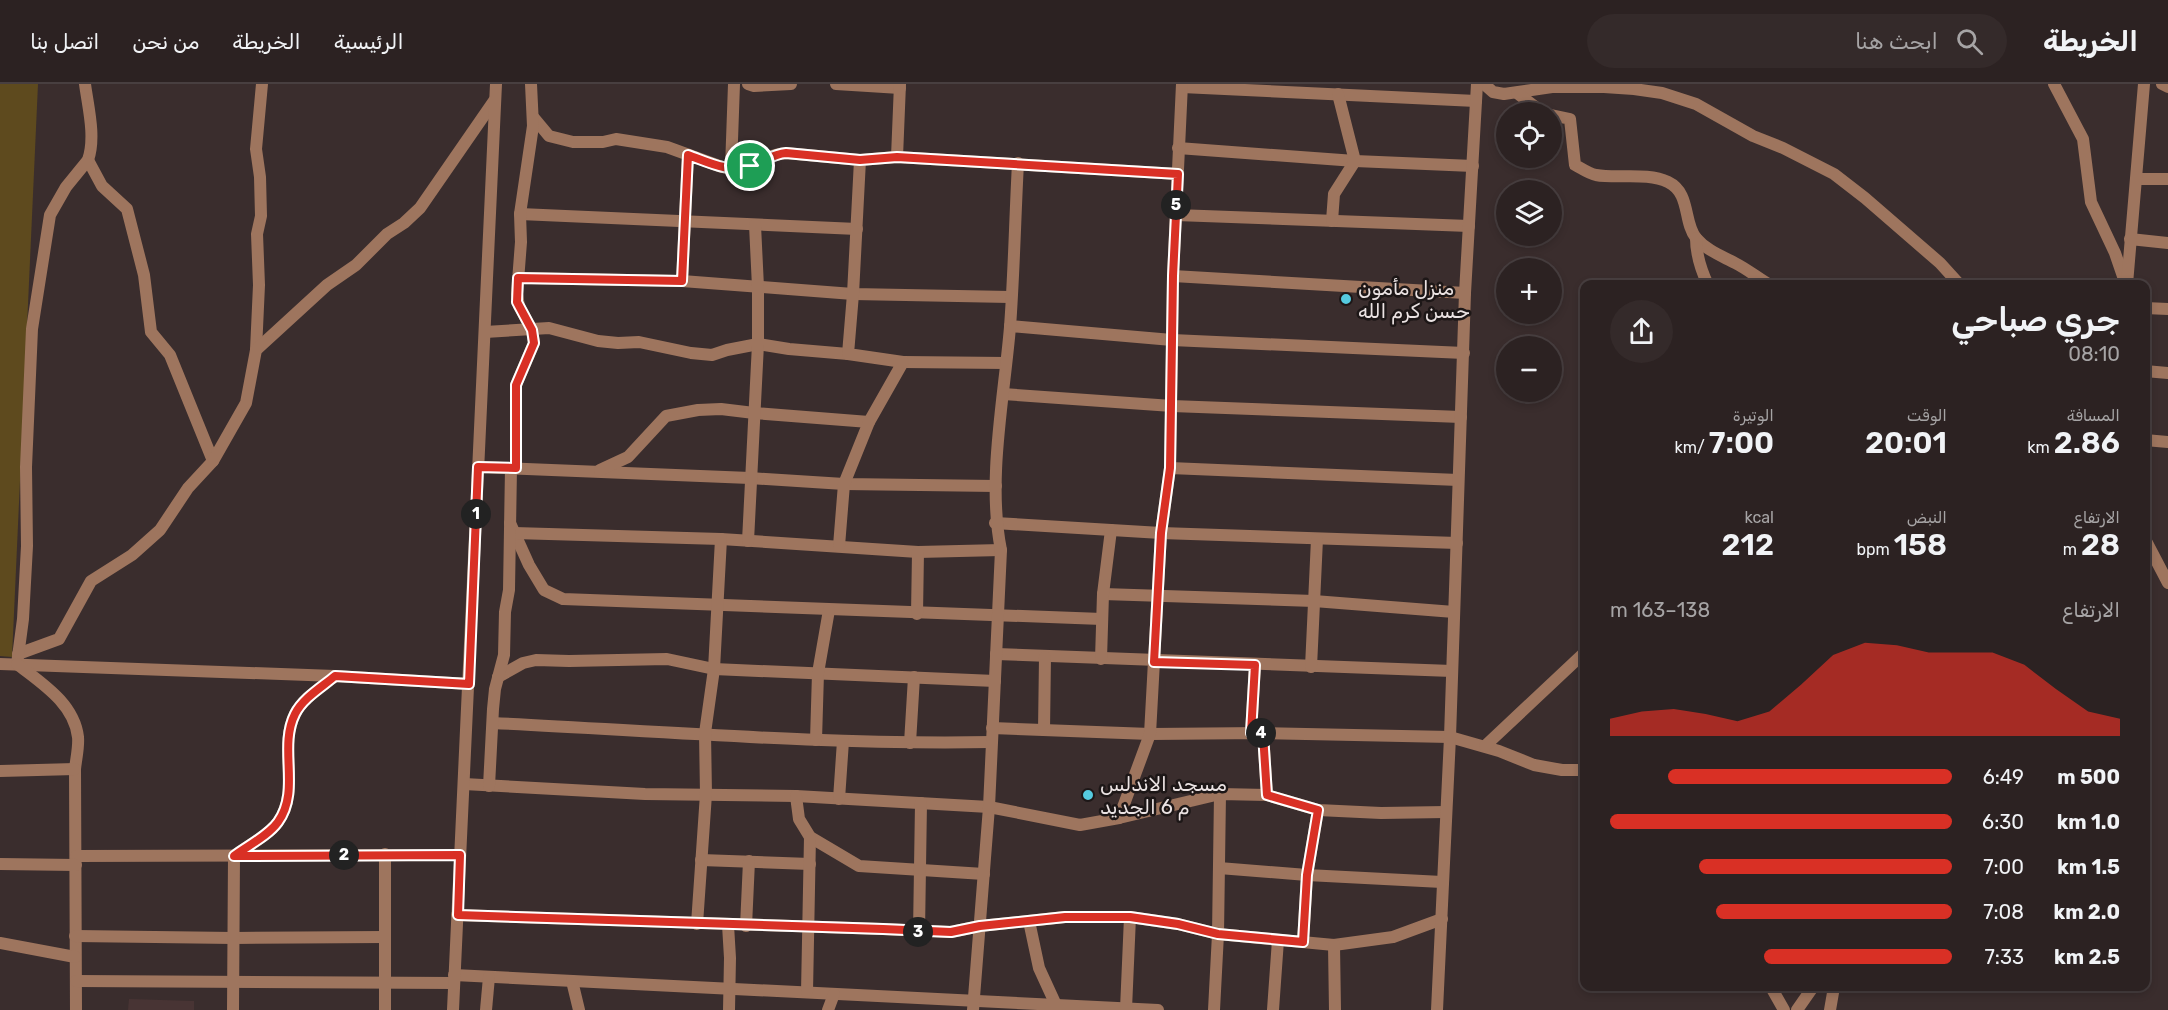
<!DOCTYPE html>
<html lang="ar">
<head>
<meta charset="utf-8">
<style>
  :root { --surface:#2c2222; --page:#342a2a; --text:#f1f3f6; --muted:#a6a4a5; --line:#483f40; --accent:#d93025 }
  body { margin:0; font-family:Rubik,"Noto Sans Arabic",sans-serif; background:var(--page); color:var(--text); direction:rtl; height:100vh; display:flex; flex-direction:column; font-size:22px; white-space:nowrap }
  * { box-sizing:border-box; margin:0 }
  p { font-size:20px; color:var(--muted) }
  .icon { flex:none; width:33px; height:33px; fill:none; stroke:currentColor; stroke-width:2; stroke-linecap:round; stroke-linejoin:round }
  .map { position:relative; flex:1; overflow:hidden; direction:ltr }
  .details { position:absolute; left:1580px; top:196px; width:570px; height:711px; display:flex; flex-direction:column; background:var(--surface); border-radius:12px; box-shadow:0 3px 9px #0003,0 0 0 2px var(--line); direction:rtl }
  .details>* { flex:none }
  .buttons { position:absolute; left:1496px; top:18px; display:grid; gap:12px }
  .buttons a { display:grid; place-items:center; width:66px; height:66px; border-radius:50%; background:var(--surface); box-shadow:0 3px 9px #0003,0 0 0 2px var(--line); font-size:30px }
  .pin { position:absolute; display:grid; place-items:center; width:51px; height:51px; color:#fff; margin:-26px; border:3px solid #fff; border-radius:50%; box-shadow:0 2px 6px #0007 }
  .km { position:absolute; width:30px; height:30px; margin:-15px; border-radius:50%; background:#222; color:#fff; font-size:16px; line-height:30px; text-align:center }
  .round { display:grid; place-items:center; flex:none; width:63px; height:63px; border-radius:32px; background:var(--page) }
  .head { display:flex; align-items:center; justify-content:space-between; height:102px; padding:0 30px }
  h1 { font-size:33px; font-weight:600; line-height:45px }
  .stats { display:grid; grid-template-columns:repeat(3,1fr); gap:9px; height:102px; padding:6px 30px }
  .stats div { display:grid; align-content:center }
  .stats b { font-size:30px; font-weight:600 }
  .stats small { font-size:16px; font-weight:400 }
  .stats p { font-size:16px }
  .chart { height:168px; padding:12px 30px }
  .chart p { display:flex; justify-content:space-between }
  .chart svg { width:100%; height:108px; margin-top:6px; fill:var(--accent); opacity:.7 }
  ul { padding:0 30px; list-style:none; font-size:20px }
  li { display:grid; grid-template-columns:96px 72px 1fr; align-items:center; height:45px }
  li i { height:15px; border-radius:8px; background:var(--accent) }
  header { display:flex; align-items:center; gap:36px; box-sizing:border-box; height:84px; padding:0 30px; background:var(--surface); border-bottom:2px solid var(--line) }
  header strong { font-size:28px }
  nav { display:flex; gap:33px; margin-inline-start:auto; font-size:21px }
  .search { width:420px; height:54px; background:var(--page); display:flex; align-items:center; gap:15px; box-sizing:border-box; padding:0 21px; border-radius:33px; color:var(--muted); font-size:22px }
  .map>svg:first-child { display:block }
  .built { fill:#483434 }
  .green { fill:#5e4a1e }
  .lines { fill:none; stroke-linecap:round; stroke-linejoin:round }
  .minor { stroke:#9e755e; stroke-width:12 }
  .route-casing { stroke:#fff; stroke-width:12 }
  .route { stroke:#d93025; stroke-width:8 }
  .poi-dot { fill:#55cadf; stroke:#1d1717; stroke-width:2 }
  .labels { text-anchor:middle; stroke-width:5; stroke-linejoin:round; paint-order:stroke }
  .poi-label { font-size:20px; fill:#ebe3e3; stroke:#1d1717; text-anchor:start }
</style>
</head>
<body>
<header>
<strong>الخريطة</strong>
<div class="search"><svg class="icon" aria-label="search" viewBox="0 0 24 24"><circle cx="10" cy="10" r="6"/><path d="M15 15l6 6"/></svg>ابحث هنا</div>
<nav><a>الرئيسية</a><a>الخريطة</a><a>من نحن</a><a>اتصل بنا</a></nav>
</header>
<div class="map">
<svg width="2168" height="926" viewBox="0 0 2168 926">
  <rect width="100%" height="100%" fill="#3a2d2d"/>
  <polygon class="built" points="129,915 194,917 194,926 128,926"/>
  <polygon class="green" points="0,0 38,0 12,573 0,572"/>
  <g class="lines">
    <g class="minor">
      <polyline points="748,0 754,2 791,0"/>
      <polyline points="836,0 900,4"/>
      <polyline points="1484,0 1493,8 1504,10 1552,3 1604,3 1634,5 1662,9 1696,20 1753,52 1783,64 1834,90 1865,114 1940,179 1960,201"/>
      <polyline points="2054,0 2083,55 2091,118 2115,169 2126,201"/>
      <polyline points="2162,0 2168,3"/>
      <polyline points="1182,3 1476,17"/>
      <polyline points="1517,9 1542,28"/>
      <path d="M 1551,31 L 1570,35 L 1575,81 C 1581,84 1589,90 1596,91 C 1617,95 1647,88 1668,98 C 1691,109 1683,138 1696,154 C 1706,166 1722,172 1735,179 C 1747,185 1758,194 1770,201"/>
      <path d="M 534,34 L 549,52 L 573,58 L 603,58 L 616,55 L 667,63 L 722,83 C 753,88 760,71 786,69 L 860,76 L 897,73 L 1178,90"/>
      <polyline points="1178,64 1355,77 1473,82"/>
      <polyline points="897,73 900,0"/>
      <polyline points="88,76 102,102 127,125 144,191 151,248 170,271 213,377"/>
      <polyline points="731,84 734,0"/>
      <polyline points="2137,95 2168,95"/>
      <polyline points="520,130 857,145"/>
      <polyline points="1176,131 1469,142"/>
      <polyline points="1332,137 1334,110 1355,77 1338,10"/>
      <path d="M 1696,154 C 1696,171 1701,186 1708,201"/>
      <polyline points="2130,155 2168,159"/>
      <polyline points="1173,192 1465,209"/>
      <polyline points="518,194 682,197 853,210 1010,213"/>
      <polyline points="682,197 688,71"/>
      <polyline points="2127,200 2144,0"/>
      <polyline points="2145,224 2168,225"/>
      <polyline points="1010,242 1172,256 1464,269"/>
      <polyline points="485,248 549,244 598,257 618,259 639,258 691,269 712,271 727,266 758,260 789,265 848,270"/>
      <polyline points="256,266 259,201 257,150 261,132 260,93 256,65 262,0"/>
      <polyline points="903,278 1006,279"/>
      <polyline points="2145,287 2168,289"/>
      <polyline points="1003,310 1172,322 1461,333"/>
      <polyline points="2145,356 2168,358"/>
      <polyline points="479,383 750,394 844,400 996,402"/>
      <polyline points="516,384 516,301 534,259 532,246 519,222 517,210 521,158 520,130 533,42 531,0"/>
      <polyline points="1170,384 1458,396"/>
      <polyline points="600,386 628,373 666,332 698,326 721,325 754,329 869,338"/>
      <polyline points="510,439 529,481 544,506 563,515 1102,535"/>
      <polyline points="995,439 1161,449 1457,459"/>
      <polyline points="514,449 721,455 918,468 1001,466"/>
      <polyline points="2145,455 2168,499"/>
      <polyline points="748,457 758,260 758,203 755,141"/>
      <polyline points="839,462 844,400 869,338 903,278 848,270 853,210 860,76"/>
      <polyline points="1103,510 1314,517 1454,528"/>
      <polyline points="917,530 918,468"/>
      <polyline points="18,570 59,555 91,497 132,471 160,446 188,404 213,377 246,319 256,266 327,201 356,181 387,150 404,139 420,124 494,17"/>
      <polyline points="996,570 1452,587"/>
      <polyline points="1101,575 1103,510 1111,446"/>
      <polyline points="0,580 335,592 469,600"/>
      <path d="M 17,580 L 23,535 L 27,462 L 26,383 L 32,245 L 50,131 L 66,103 L 88,76 C 96,53 88,23 85,0"/>
      <path d="M 17,580 C 41,599 74,619 78,653 C 79,663 76,675 75,685 L 76,926"/>
      <polyline points="1311,583 1317,455"/>
      <polyline points="498,593 523,579 536,576 569,577 667,575 714,585 995,597"/>
      <path d="M 493,639 C 659,647 825,661 991,658"/>
      <polyline points="992,644 1150,650 1263,649 1450,653 1499,667 1534,681 1562,686 1584,686"/>
      <polyline points="1044,646 1045,573"/>
      <polyline points="1251,649 1255,581"/>
      <polyline points="1263,649 1267,711"/>
      <polyline points="816,656 818,589 829,526"/>
      <polyline points="910,659 914,593"/>
      <polyline points="1485,662 1584,569"/>
      <polyline points="0,687 75,685"/>
      <polyline points="464,700 645,710 796,712 989,723 1080,741 1119,734 1220,710 1267,711 1318,726 1381,729 1446,728"/>
      <polyline points="489,702 493,625 495,605 504,571 505,528 509,506 511,384"/>
      <polyline points="796,712 799,735 810,753 859,782 984,790"/>
      <polyline points="839,715 843,657"/>
      <polyline points="1119,734 1150,650 1161,449 1170,384 1173,192 1182,0"/>
      <polyline points="76,772 460,771"/>
      <polyline points="701,776 810,780"/>
      <polyline points="0,780 76,781"/>
      <polyline points="1219,784 1307,791 1442,798"/>
      <polyline points="457,831 883,845 951,848 980,842 1065,833 1130,833 1178,840 1218,850 1334,861 1393,853 1442,835"/>
      <polyline points="1029,837 1039,884 1056,921 1057,926"/>
      <polyline points="697,840 706,710 705,649 714,585 721,455"/>
      <polyline points="728,841 730,874 729,926"/>
      <polyline points="746,842 749,777"/>
      <polyline points="919,848 921,719"/>
      <polyline points="75,852 234,854 385,853"/>
      <polyline points="1303,858 1307,791 1318,726"/>
      <polyline points="0,859 75,873"/>
      <polyline points="1334,861 1335,926"/>
      <polyline points="454,891 1158,926"/>
      <polyline points="76,897 454,899"/>
      <polyline points="572,897 579,926"/>
      <polyline points="1771,903 1784,926"/>
      <polyline points="807,908 810,753"/>
      <polyline points="1126,925 1130,833"/>
      <path d="M 233,926 L 234,772 C 247,762 268,752 278,738 C 301,706 278,664 295,630 C 303,614 322,603 335,592"/>
      <polyline points="385,926 385,770"/>
      <polyline points="453,926 496,0"/>
      <polyline points="486,926 489,893"/>
      <polyline points="828,926 834,910"/>
      <path d="M 973,926 L 989,723 L 1001,466 C 987,396 1004,315 1010,243 C 1014,189 1015,134 1018,79"/>
      <polyline points="1214,926 1218,850 1220,710"/>
      <polyline points="1273,926 1278,856"/>
      <polyline points="1437,926 1450,653 1465,209 1477,0"/>
      <polyline points="1797,926 1813,903"/>
      <polyline points="1830,926 1834,903"/>
    </g>
  </g>
  <g class="lines">
    <defs>
      <path id="route" d="M 786,69 L 860,76 L 897,73 L 1178,90 L 1173,192 L 1170,384 L 1161,449 L 1154,578 L 1255,581 L 1251,649 L 1263,650 L 1267,711 L 1318,726 L 1307,791 L 1303,858 L 1218,850 L 1178,840 L 1130,833 L 1065,833 L 980,842 L 951,848 L 883,845 L 458,831 L 460,771 L 234,772 C 247,762 268,752 278,738 C 301,706 278,664 295,630 C 303,614 322,603 335,592 L 469,600 L 478,383 L 516,384 L 516,301 L 534,259 L 532,246 L 517,218 L 518,194 L 682,197 L 688,71 C 708,78 728,89 749,82 C 762,79 772,70 786,69 Z"/>
    </defs>
    <use href="#route" class="route-casing"/>
    <use href="#route" class="route"/>
  </g>
  <g class="poi-dot">
    <circle cx="1346" cy="215" r="6"/>
    <circle cx="1088" cy="711" r="6"/>
  </g>
  <g class="labels">
    <g class="poi-label">
      <text x="1358" y="211">منزل مأمون<tspan x="1358" dy="23">حسن كرم الله</tspan></text>
      <text x="1100" y="707">مسجد الاندلس<tspan x="1100" dy="23">م 6 الجديد</tspan></text>
    </g>
  </g>
</svg>
<div class="buttons">
<a><svg class="icon" aria-label="locate" viewBox="0 0 24 24"><circle cx="12" cy="12" r="6"/><path d="M12 2v4M12 18v4M2 12h4M18 12h4"/></svg></a>
<a><svg class="icon" aria-label="layers" viewBox="0 0 24 24"><path d="M12 4l9 5-9 5-9-5zM3 14l9 5 9-5"/></svg></a>
<a>+</a>
<a>−</a>
</div>
<div class="pin" style="left:750px;top:82px;background:#1e9e55"><svg class="icon" aria-label="arrive" viewBox="0 0 24 24"><path d="M6 21V4h12l-3 4 3 4H6"/></svg></div>
<b class="km" style="left:476px;top:430px">1</b>
<b class="km" style="left:344px;top:771px">2</b>
<b class="km" style="left:918px;top:848px">3</b>
<b class="km" style="left:1261px;top:649px">4</b>
<b class="km" style="left:1176px;top:121px">5</b>
<section class="details">
<div class="head"><div><h1>جري صباحي</h1><p>08:10</p></div><a class="round"><svg class="icon" aria-label="share" viewBox="0 0 24 24"><path d="M12 15V3M7 8l5-5 5 5M5 13v7h14v-7"/></svg></a></div>
<div class="stats">
<div><p>المسافة</p><b>2.86<small> km</small></b></div>
<div><p>الوقت</p><b>20:01</b></div>
<div><p>الوتيرة</p><b>7:00<small> /km</small></b></div>
</div>
<div class="stats">
<div><p>الارتفاع</p><b>28<small> m</small></b></div>
<div><p>النبض</p><b>158<small> bpm</small></b></div>
<div><p>kcal</p><b>212</b></div>
</div>
<div class="chart"><p><span>الارتفاع</span>138–163 m</p>
<svg viewBox="0 0 160 44" preserveAspectRatio="none"><path d="M0 44V37L10 34L20 33L30 35L40 38L50 34L60 23L70 11L80 6L90 7L100 10L110 10L120 10L130 15L140 25L150 34L160 37V44z"/></svg>
</div>
<ul>
<li><b>500 m</b>6:49<i style="width:83%"></i></li>
<li><b>1.0 km</b>6:30<i style="width:100%"></i></li>
<li><b>1.5 km</b>7:00<i style="width:74%"></i></li>
<li><b>2.0 km</b>7:08<i style="width:69%"></i></li>
<li><b>2.5 km</b>7:33<i style="width:55%"></i></li>
</ul>
</section>
</div>
</body>
</html>
